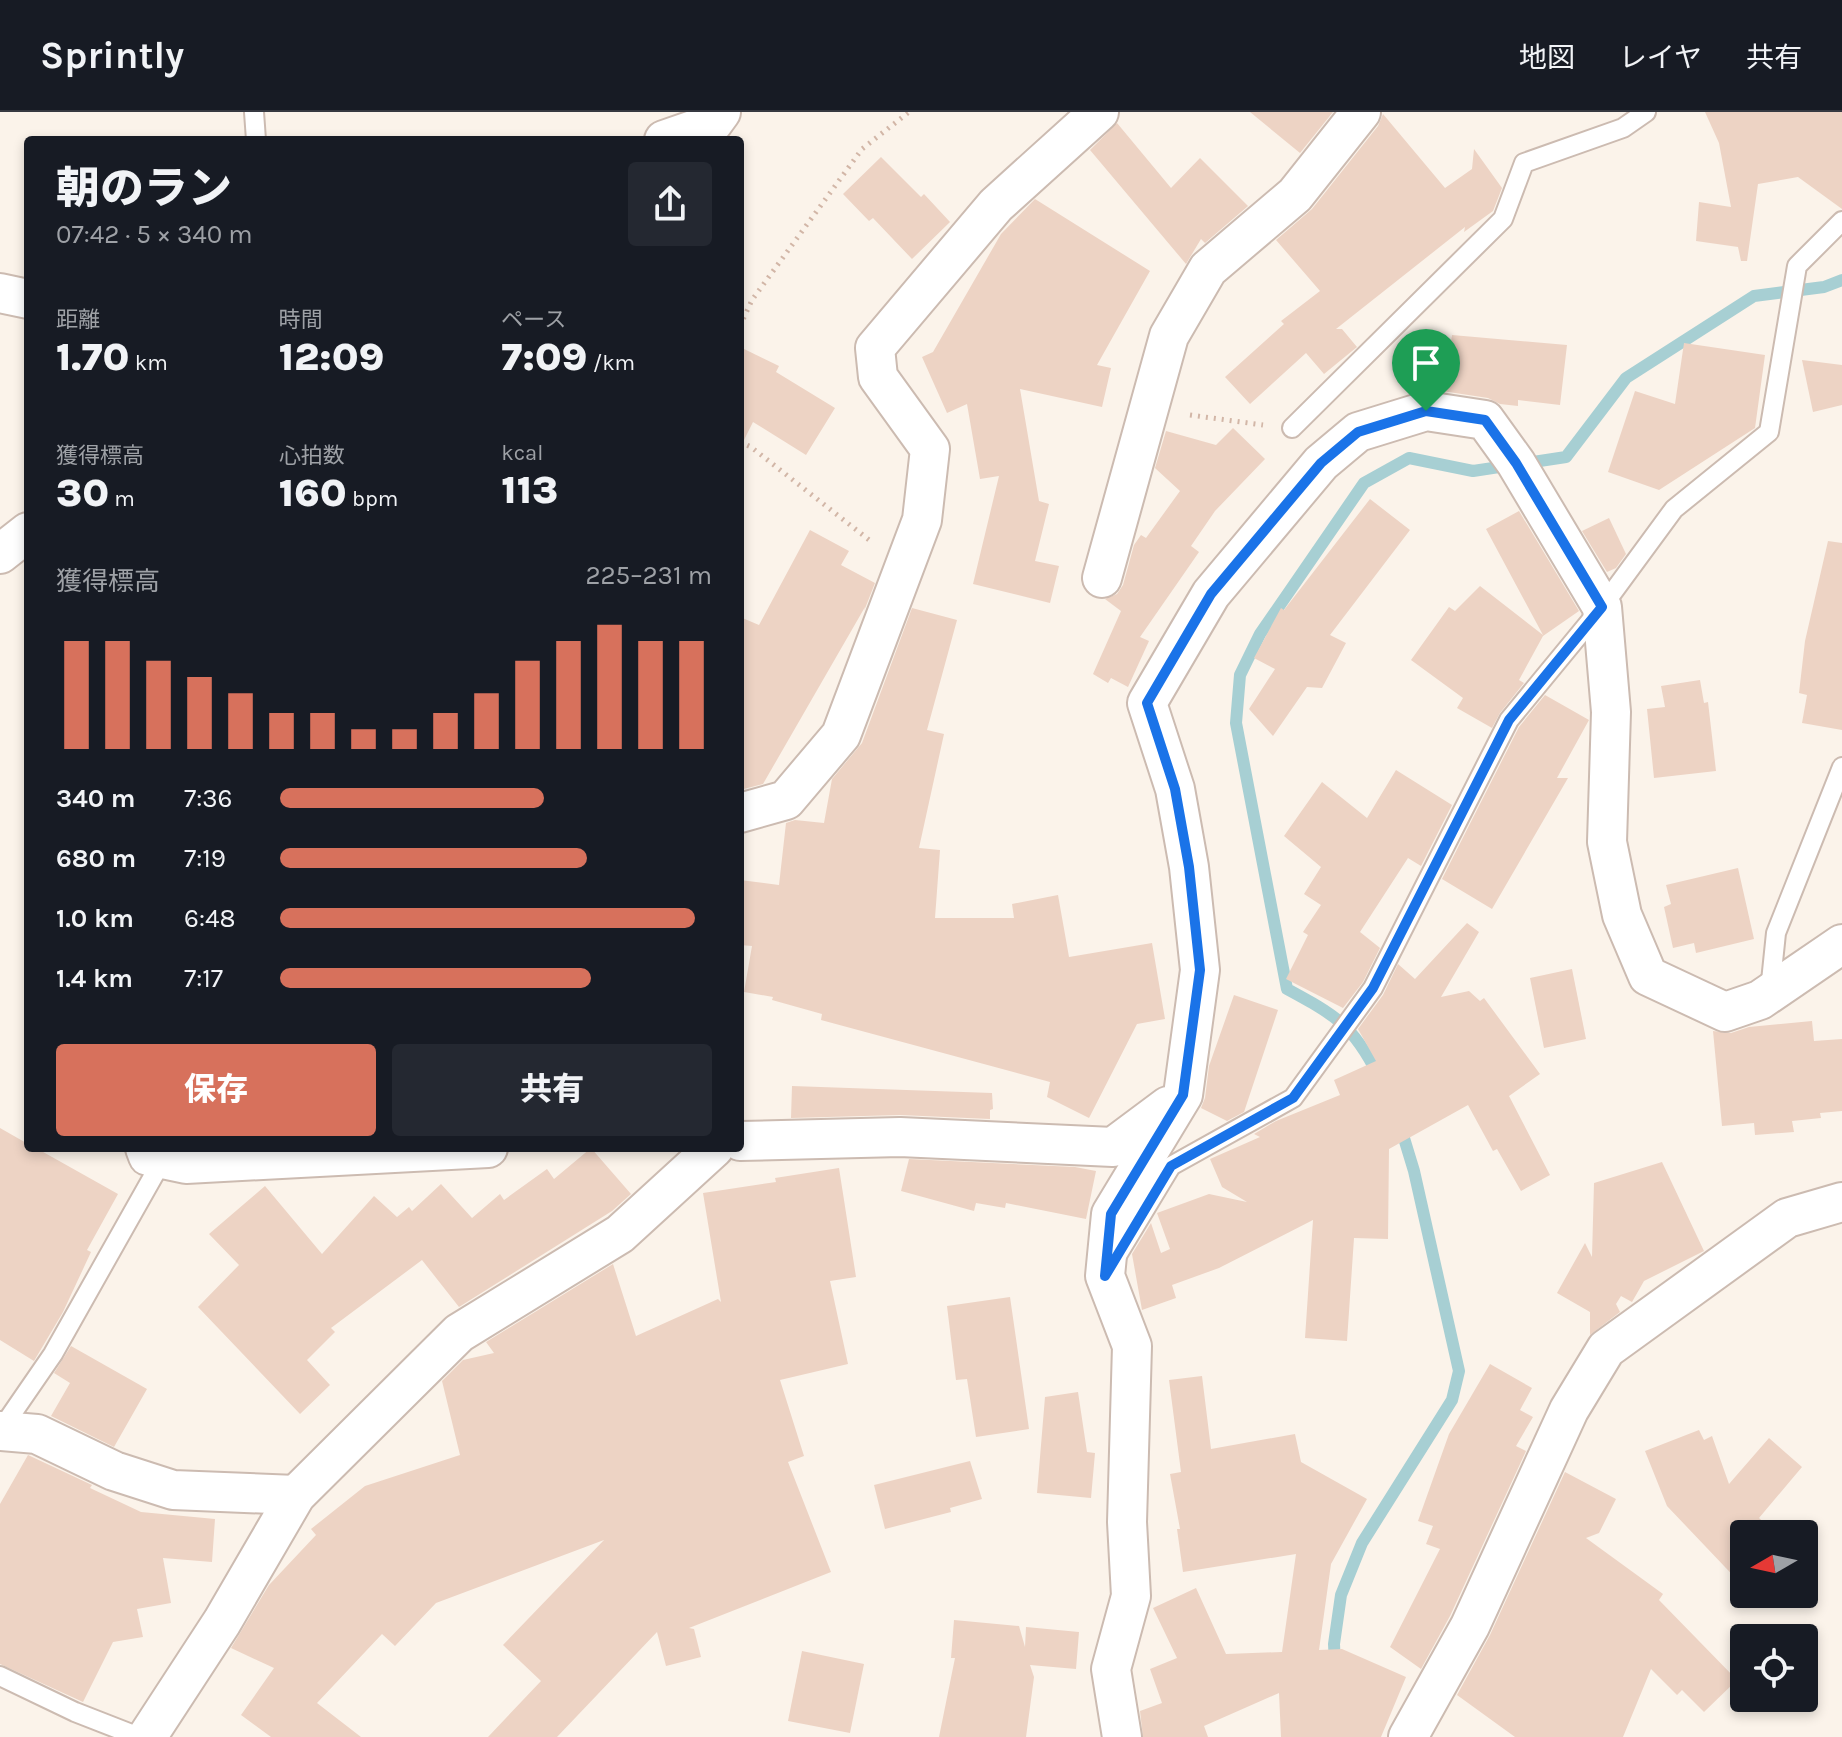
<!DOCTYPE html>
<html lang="ja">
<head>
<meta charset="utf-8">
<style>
  :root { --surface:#171b24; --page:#242831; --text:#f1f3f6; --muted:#9ea1a6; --line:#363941; --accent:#d7715c }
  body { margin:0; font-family:Karla,"Noto Sans JP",sans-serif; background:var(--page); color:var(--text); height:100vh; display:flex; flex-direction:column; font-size:30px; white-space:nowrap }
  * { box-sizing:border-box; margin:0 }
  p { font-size:26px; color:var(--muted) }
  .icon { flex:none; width:44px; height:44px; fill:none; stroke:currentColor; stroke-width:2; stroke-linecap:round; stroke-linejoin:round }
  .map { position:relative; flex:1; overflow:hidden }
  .side { position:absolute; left:24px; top:24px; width:720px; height:1016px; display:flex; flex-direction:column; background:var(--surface); border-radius:8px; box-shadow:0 4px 12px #0003 }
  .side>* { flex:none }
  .needle { width:52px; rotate:261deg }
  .buttons { position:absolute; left:1730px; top:1408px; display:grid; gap:16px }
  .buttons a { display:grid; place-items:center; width:88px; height:88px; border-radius:8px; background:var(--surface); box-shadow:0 4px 12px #0003; font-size:40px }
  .pin { position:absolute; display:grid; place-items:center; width:68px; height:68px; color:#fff; margin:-82px -34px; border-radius:50% 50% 50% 0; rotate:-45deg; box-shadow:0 0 8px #0007 }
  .pin .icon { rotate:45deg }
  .round { display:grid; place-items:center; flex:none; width:84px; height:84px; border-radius:8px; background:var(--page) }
  .head { display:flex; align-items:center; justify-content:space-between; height:136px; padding:0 32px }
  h1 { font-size:44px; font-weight:800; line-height:60px }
  .metrics { display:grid; grid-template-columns:repeat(3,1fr); gap:12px; height:136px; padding:8px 32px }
  .metrics div { display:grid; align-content:center }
  .metrics b { font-size:40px; font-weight:800 }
  .metrics small { font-size:22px; font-weight:400 }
  .metrics p { font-size:22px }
  .chart { height:224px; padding:16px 32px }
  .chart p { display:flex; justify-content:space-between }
  .chart svg { width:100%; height:144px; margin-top:8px; stroke:var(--accent); stroke-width:6 }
  .button { display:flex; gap:16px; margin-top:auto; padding:16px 32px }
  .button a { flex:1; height:92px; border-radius:8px; background:var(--accent); color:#fff; font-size:32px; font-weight:800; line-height:92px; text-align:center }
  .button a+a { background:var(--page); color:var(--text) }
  ul { padding:0 32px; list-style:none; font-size:26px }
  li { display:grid; grid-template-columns:128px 96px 1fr; align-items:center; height:60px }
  li i { height:20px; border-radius:10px; background:var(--accent) }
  header { display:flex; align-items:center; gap:48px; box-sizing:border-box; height:112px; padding:0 40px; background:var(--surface); border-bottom:2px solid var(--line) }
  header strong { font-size:38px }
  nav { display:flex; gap:44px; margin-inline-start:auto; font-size:28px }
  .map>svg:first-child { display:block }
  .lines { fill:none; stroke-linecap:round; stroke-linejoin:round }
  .stream { stroke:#a7cfd3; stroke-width:12 }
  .building { fill:#edd3c4 }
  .service-casing { stroke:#ccbbb1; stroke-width:22 }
  .minor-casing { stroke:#ccbbb1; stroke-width:42 }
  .path { stroke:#d2b6a7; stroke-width:5; stroke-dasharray:2 6; stroke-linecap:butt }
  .service { stroke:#fff; stroke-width:18 }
  .minor { stroke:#fff; stroke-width:38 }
  .route-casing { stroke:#fff; stroke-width:16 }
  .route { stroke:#1a73e8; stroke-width:10 }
</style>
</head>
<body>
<header>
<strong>Sprintly</strong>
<nav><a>地図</a><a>レイヤ</a><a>共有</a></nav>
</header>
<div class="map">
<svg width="1842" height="1625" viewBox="0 0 1842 1625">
  <rect width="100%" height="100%" fill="#fbf3ea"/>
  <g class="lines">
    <g class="stream">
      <path d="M 1378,963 C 1353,913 1335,903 1287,877 L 1236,611 L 1240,563 L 1260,522 L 1364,371 L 1409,346 L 1473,359 L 1566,345 L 1626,266 L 1754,184 L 1824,175 L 1842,168"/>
      <polyline points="1335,1552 1334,1532 1341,1483 1362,1431 1452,1288 1459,1259 1414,1059 1400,1013"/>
    </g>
  </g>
  <g class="building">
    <polygon points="1250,0 1333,0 1300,41"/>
    <polygon points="1705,0 1842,0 1842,97 1798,65 1758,72 1747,149 1741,149 1738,135 1696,129 1699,90 1731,95 1719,31"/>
    <polygon points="1383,2 1445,76 1472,57 1474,37 1502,76 1493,99 1464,120 1465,115 1336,217 1342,217 1357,235 1324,262 1306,241 1250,292 1225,265 1284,212 1281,209 1320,179 1276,128 1312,97 1378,14"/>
    <polygon points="1117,11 1171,76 1200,46 1248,94 1205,131 1201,127 1186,152 1090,38"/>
    <polygon points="881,45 921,85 924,82 950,110 912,147 873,106 869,109 843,82"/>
    <polygon points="1035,87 1150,159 1097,253 1111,256 1102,295 1020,277 1039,389 1049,392 1035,449 1059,454 1050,491 973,472 999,364 980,367 967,292 947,301 922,245 933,240 1001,122"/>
    <polygon points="1452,223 1567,233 1560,293 1518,288 1518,294 1500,292 1488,286 1429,277 1411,281 1417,226 1451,230"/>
    <polygon points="1684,231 1765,243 1755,316 1659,378 1608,360 1635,279 1675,292"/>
    <polygon points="740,235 779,254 776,260 835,296 806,343 753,310 740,336"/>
    <polygon points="1802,248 1842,253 1842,293 1813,300"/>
    <polygon points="1233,316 1265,347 1215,399 1191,434 1199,440 1140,525 1149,529 1128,575 1111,566 1108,571 1093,562 1121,499 1105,487 1117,482 1123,473 1134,433 1141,423 1146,426 1180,379 1155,356 1166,319 1216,333"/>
    <polygon points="1370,387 1410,418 1330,523 1346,531 1322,576 1307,575 1273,624 1249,597 1275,557 1254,546 1281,496 1284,498"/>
    <polygon points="1519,399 1579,499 1543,524 1519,568 1524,571 1500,601 1492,616 1457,596 1463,586 1411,548 1449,495 1455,499 1480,474 1543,523 1486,417"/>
    <polygon points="1609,406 1626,442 1616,456 1607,460 1582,419"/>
    <polygon points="810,418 849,439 841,453 875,471 864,499 865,495 763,672 740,678 740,505 759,513"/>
    <polygon points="1828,429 1842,431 1842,618 1802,611 1807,583 1799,581 1805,529"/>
    <polygon points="912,496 957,508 927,618 944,622 919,736 940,738 935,806 1014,806 1012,792 1058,783 1069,845 1152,831 1165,907 1137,912 1089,1006 1047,985 1050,970 821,908 822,902 772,888 773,885 744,880 752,834 740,833 740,768 779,773 786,711 795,708 824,711 832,667 862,631"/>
    <polygon points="1700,568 1704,591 1708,590 1716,659 1654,666 1647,597 1665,595 1661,574"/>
    <polygon points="1545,583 1589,608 1557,666 1568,666 1492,797 1442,767 1519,615"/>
    <polygon points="1396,658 1452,693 1421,754 1408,746 1360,820 1380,836 1363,870 1343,896 1286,867 1308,823 1303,820 1321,793 1304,782 1321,755 1284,724 1322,670 1367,706"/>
    <polygon points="1738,756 1754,827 1696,841 1694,831 1673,836 1664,795 1671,792 1666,773"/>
    <polygon points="1467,811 1479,820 1441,885 1469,879 1480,889 1484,886 1540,962 1509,984 1550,1063 1521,1079 1497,1037 1493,1039 1468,993 1389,1037 1388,1127 1354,1126 1347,1229 1305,1226 1313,1108 1219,1156 1172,1173 1176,1186 1142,1198 1132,1142 1151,1111 1161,1141 1170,1137 1157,1101 1209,1082 1247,1090 1222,1075 1210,1047 1260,1025 1254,1022 1276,1009 1340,983 1334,968 1376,949 1358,917 1383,883 1398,852 1415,867"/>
    <polygon points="1572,857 1586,927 1544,936 1530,866"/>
    <polygon points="1234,883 1278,898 1244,1000 1227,1009 1201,996 1205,986 1209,954"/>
    <polygon points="1812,909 1814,929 1842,927 1842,999 1820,1001 1821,1006 1792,1009 1794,1020 1755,1023 1754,1011 1722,1014 1713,919 1731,921 1749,915"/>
    <polygon points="792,974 992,981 993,997 990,998 990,1007 900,1003 791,1006"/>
    <polygon points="0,1016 28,1032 28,1036 36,1036 118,1082 87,1138 91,1140 63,1200 34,1249 0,1228"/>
    <polygon points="591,1036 631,1082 612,1099 459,1195 422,1148 331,1216 335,1220 307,1248 330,1273 300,1302 198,1195 239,1153 209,1122 265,1074 322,1142 374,1084 397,1105 409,1095 412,1099 441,1072 472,1106 500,1082 504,1088 547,1057 554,1067"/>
    <polygon points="909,1047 1075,1055 1096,1059 1086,1107 1006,1091 1005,1096 976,1091 974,1099 901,1079"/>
    <polygon points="1662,1050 1704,1139 1644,1169 1632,1190 1621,1184 1616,1192 1620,1200 1590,1223 1590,1200 1557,1181 1585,1131 1592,1145 1594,1071"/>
    <polygon points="839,1056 856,1165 830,1169 848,1252 780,1268 804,1344 788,1350 831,1460 689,1516 694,1517 701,1545 666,1554 657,1520 557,1625 488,1625 541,1569 503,1533 604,1428 436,1491 395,1534 382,1522 317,1591 361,1625 271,1625 241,1603 274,1556 231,1536 269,1473 316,1423 311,1417 365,1374 460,1343 442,1269 463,1248 494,1241 486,1230 613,1152 636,1224 718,1187 721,1190 703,1081 776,1070 775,1066"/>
    <polygon points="1010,1185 1029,1317 976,1325 967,1267 956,1268 947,1194"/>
    <polygon points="71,1234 147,1277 114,1335 51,1304 70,1271 54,1261"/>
    <polygon points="1490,1252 1532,1276 1520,1298 1533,1305 1516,1334 1526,1339 1450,1504 1421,1557 1390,1535 1440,1437 1426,1432 1433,1414 1418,1409 1449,1322"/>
    <polygon points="1202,1264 1211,1337 1295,1322 1301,1350 1367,1387 1331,1452 1319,1538 1342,1537 1406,1565 1381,1625 1281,1625 1279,1581 1204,1614 1208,1625 1143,1625 1140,1599 1162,1591 1150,1557 1177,1546 1153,1496 1196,1476 1226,1542 1282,1540 1296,1442 1183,1460 1177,1417 1180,1417 1170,1362 1181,1360 1169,1268"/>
    <polygon points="1078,1280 1087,1340 1095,1341 1091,1386 1037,1381 1045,1285"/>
    <polygon points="1699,1318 1704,1328 1712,1324 1729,1372 1769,1326 1802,1355 1759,1406 1777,1422 1744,1422 1744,1475 1667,1394 1645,1339"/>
    <polygon points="28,1343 92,1373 90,1376 141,1400 215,1407 212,1450 163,1446 171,1491 137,1497 143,1525 113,1530 83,1590 0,1552 0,1392"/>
    <polygon points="970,1349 982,1387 950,1396 951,1400 885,1417 874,1373"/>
    <polygon points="1565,1360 1616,1387 1599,1421 1586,1426 1663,1482 1659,1488 1737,1568 1704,1600 1682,1578 1677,1583 1651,1557 1623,1625 1515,1625 1457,1583 1490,1523"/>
    <polygon points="954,1508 1019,1514 1025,1535 1026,1515 1079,1520 1076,1557 1030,1553 1034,1565 1026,1625 939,1625 955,1546 951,1546"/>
    <polygon points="802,1539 864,1552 850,1621 788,1609"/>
  </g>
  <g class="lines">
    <defs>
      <g id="service">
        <polyline points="254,0 256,28"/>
        <polyline points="1292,316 1503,107 1524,51 1623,16 1646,0"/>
        <polyline points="1770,879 1776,821 1842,655"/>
        <polyline points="1116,1145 1171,1054 1293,986 1373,876 1509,608 1602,495 1674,397 1769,320 1797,154 1842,109"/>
        <polyline points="0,1319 53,1242 163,1047"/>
        <polyline points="0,1564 75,1600 139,1625"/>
      </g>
      <g id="minor">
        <polyline points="664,28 713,11 721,0"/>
        <polyline points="0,181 28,187"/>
        <polyline points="0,442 28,420"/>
        <polyline points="1102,466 1169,224 1208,157 1295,83 1361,0"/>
        <polyline points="740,701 786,688 841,623 922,408 930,337 878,265 875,236 996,93 1099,0"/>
        <polyline points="740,1029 900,1025 1113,1035 1168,994"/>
        <polyline points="145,1036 148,1044 186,1052 488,1036"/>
        <polyline points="0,1319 37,1322 114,1359 173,1378 296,1383"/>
        <polyline points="147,1625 222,1510 296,1383 459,1221 620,1122 714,1036"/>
        <polyline points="1122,1625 1111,1557 1131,1484 1127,1410 1132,1234 1105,1164 1111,1102 1183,983 1200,858 1189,755 1175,677 1147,591 1211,482 1321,351 1358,320 1426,299 1485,308 1516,351 1602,495 1611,600 1607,730 1622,803 1648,864 1725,900 1760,888 1842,832"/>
        <polyline points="1408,1625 1470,1514 1569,1298 1606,1237 1787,1106 1842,1090"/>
      </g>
    </defs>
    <use href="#service" class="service-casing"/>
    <use href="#minor" class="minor-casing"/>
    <g class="path">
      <polyline points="740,214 752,188 862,37 909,0"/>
      <polyline points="1190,303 1263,313"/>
      <polyline points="740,330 751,335 873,431"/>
    </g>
    <use href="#service" class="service"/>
    <use href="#minor" class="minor"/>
  </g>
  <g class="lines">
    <defs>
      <polygon id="route" points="1426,299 1485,308 1516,351 1602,495 1509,608 1373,876 1293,986 1171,1054 1105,1164 1111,1102 1183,983 1200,858 1189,755 1175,677 1147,591 1211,482 1321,351 1358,320"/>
    </defs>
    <use href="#route" class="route-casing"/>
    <use href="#route" class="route"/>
  </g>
</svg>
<div class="buttons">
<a><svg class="needle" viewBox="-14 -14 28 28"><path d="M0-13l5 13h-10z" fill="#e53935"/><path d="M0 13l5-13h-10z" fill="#9ea1a6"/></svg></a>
<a><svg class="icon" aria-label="locate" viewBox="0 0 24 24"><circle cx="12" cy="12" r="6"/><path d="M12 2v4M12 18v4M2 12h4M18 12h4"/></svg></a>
</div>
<div class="pin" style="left:1426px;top:299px;background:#1e9e55"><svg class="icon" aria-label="arrive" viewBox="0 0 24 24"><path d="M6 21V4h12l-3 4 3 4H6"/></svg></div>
<section class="side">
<div class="head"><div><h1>朝のラン</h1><p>07:42 · 5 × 340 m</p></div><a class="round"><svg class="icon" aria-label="share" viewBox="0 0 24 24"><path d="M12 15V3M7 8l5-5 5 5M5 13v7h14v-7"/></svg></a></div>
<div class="metrics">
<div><p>距離</p><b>1.70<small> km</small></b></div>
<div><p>時間</p><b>12:09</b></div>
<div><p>ペース</p><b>7:09<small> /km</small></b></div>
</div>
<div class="metrics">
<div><p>獲得標高</p><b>30<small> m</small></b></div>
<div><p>心拍数</p><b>160<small> bpm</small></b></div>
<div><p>kcal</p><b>113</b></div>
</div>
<div class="chart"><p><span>獲得標高</span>225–231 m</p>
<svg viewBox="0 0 160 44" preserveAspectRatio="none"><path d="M5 44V11M15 44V11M25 44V17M35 44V22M45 44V27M55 44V33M65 44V33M75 44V38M85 44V38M95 44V33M105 44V27M115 44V17M125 44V11M135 44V6M145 44V11M155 44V11"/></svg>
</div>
<ul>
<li><b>340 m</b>7:36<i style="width:61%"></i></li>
<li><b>680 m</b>7:19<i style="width:71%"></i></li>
<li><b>1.0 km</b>6:48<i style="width:96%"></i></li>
<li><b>1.4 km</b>7:17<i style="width:72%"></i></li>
</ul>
<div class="button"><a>保存</a><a>共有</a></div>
</section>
</div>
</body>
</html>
